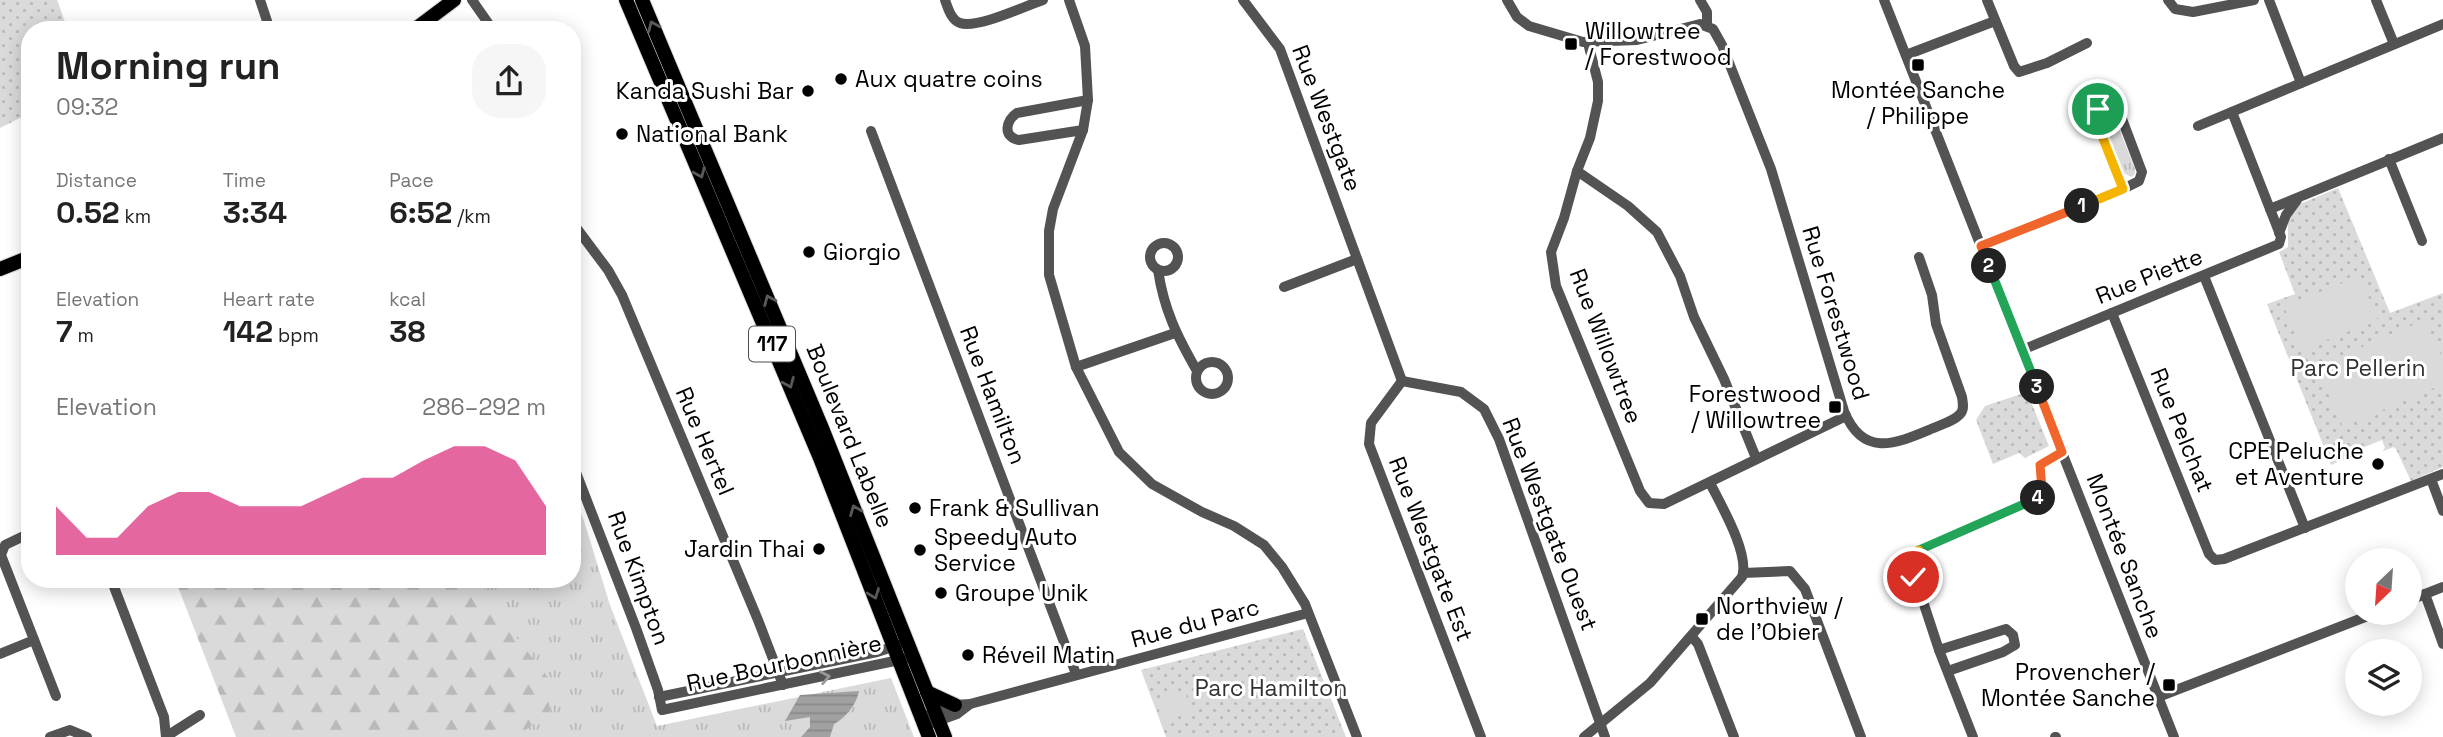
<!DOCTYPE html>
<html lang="en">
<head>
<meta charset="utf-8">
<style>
  :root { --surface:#fff; --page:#f6f6f6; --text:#222; --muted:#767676; --accent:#db2777 }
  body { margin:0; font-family:"Space Grotesk",sans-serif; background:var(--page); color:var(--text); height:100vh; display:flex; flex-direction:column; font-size:26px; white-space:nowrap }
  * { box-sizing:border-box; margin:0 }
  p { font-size:23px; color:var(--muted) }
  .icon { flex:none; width:38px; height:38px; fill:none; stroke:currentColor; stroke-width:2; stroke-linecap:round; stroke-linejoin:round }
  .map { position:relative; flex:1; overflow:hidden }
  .drawer { position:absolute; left:21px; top:21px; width:560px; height:567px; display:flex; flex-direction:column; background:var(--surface); border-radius:28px; box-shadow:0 4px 18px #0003 }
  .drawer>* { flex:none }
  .needle { width:46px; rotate:205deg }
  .buttons { position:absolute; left:2345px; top:548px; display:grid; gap:14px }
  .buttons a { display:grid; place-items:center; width:77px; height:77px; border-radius:50%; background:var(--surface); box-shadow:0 4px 18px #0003; font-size:35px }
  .pin { position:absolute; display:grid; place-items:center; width:60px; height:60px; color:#fff; margin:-30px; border:4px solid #fff; border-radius:50%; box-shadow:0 2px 7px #0007 }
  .km { position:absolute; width:35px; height:35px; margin:-18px; border-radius:50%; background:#222; color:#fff; font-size:19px; line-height:35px; text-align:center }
  .round { display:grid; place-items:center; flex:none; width:74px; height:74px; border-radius:28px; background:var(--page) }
  .head { display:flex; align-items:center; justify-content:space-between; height:119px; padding:0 35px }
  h1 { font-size:38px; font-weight:700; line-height:52px }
  .metrics { display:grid; grid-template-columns:repeat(3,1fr); gap:10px; height:119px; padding:7px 35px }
  .metrics div { display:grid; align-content:center }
  .metrics b { font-size:30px; font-weight:700 }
  .metrics small { font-size:19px; font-weight:400 }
  .metrics p { font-size:19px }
  .chart { height:196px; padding:14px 35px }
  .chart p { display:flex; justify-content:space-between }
  .chart svg { width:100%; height:126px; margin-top:7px; fill:var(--accent); opacity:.7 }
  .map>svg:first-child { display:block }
  .grass { fill:url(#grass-tufts) }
  .forest { fill:url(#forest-firs) }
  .park { fill:url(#park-dots) }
  .garden { fill:#dadada }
  .water { fill:url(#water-rules) }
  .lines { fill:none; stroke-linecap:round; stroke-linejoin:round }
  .major-casing { stroke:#dbdbdb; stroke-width:16 }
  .minor { stroke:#535353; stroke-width:10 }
  .major { stroke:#000; stroke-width:14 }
  .oneway { stroke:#595959 }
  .oneway2 { stroke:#989898 }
  .split-1-casing { stroke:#fff; stroke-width:14 }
  .split-2-casing { stroke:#fff; stroke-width:14 }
  .split-3-casing { stroke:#fff; stroke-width:14 }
  .split-4-casing { stroke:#fff; stroke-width:14 }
  .split-5-casing { stroke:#fff; stroke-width:14 }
  .split-6-casing { stroke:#fff; stroke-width:14 }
  .split-1 { stroke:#f5b400; stroke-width:9 }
  .split-2 { stroke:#f0652b; stroke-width:9 }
  .split-3 { stroke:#22a559; stroke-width:9 }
  .split-4 { stroke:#f0652b; stroke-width:9 }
  .split-5 { stroke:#22a559; stroke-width:9 }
  .split-6 { stroke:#f5b400; stroke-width:9 }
  .poi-dot { fill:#000; stroke:#fff; stroke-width:2.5 }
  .labels { text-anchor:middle; stroke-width:6; stroke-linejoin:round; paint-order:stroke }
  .shield { fill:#fff; stroke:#4c4c4c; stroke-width:2 }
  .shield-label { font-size:21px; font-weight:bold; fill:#000 }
  .poi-label { font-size:23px; fill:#000; stroke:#fff; text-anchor:start }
  .street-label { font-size:23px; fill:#000; stroke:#fff }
  .park-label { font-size:23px; fill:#313131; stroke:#fff }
</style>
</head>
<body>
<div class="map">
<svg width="2443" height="737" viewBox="0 0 2443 737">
  <defs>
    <pattern id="grass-tufts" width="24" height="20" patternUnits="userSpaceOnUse" patternTransform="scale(1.75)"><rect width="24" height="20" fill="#dadada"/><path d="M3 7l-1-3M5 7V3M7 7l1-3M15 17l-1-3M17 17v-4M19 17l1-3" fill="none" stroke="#b9b9b9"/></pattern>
    <pattern id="forest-firs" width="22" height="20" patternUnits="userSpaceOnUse" patternTransform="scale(1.75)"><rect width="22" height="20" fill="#dadada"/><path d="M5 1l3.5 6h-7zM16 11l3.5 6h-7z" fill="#b9b9b9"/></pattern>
    <pattern id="park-dots" width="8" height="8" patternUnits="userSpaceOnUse" patternTransform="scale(1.75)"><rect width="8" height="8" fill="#dadada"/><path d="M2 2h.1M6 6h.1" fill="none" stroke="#b9b9b9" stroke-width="1.8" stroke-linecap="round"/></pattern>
    <pattern id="water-rules" width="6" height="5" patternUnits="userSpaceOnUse" patternTransform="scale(1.75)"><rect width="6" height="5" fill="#a1a1a1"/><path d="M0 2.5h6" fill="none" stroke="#898989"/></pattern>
  </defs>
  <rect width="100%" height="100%" fill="#fff"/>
  <g class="grass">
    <polygon points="2106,110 2113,113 2135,169 2135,174 2131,177 2124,173 2103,121 2103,114"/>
    <polygon points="572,500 583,518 610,605 657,726 891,678 914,737 256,737 191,579 572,579"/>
  </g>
  <polygon class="forest" points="175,579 479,579 506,625 551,681 549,713 516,737 236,737"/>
  <g class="park">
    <polygon points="0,0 57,0 68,30 30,30 30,113 0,128"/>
    <polygon points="2338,188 2390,313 2443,293 2443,467 2411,481 2396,449 2394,447 2383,451 2385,448 2382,440 2362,448 2363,451 2331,465 2267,304 2295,294 2279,252 2288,247 2288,219 2300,204"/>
    <polygon points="2027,392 2049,446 2025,458 2019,453 1993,464 1976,420 1985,406"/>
    <polygon points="1303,629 1346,737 1166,737 1141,670"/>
  </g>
  <g class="garden">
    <polygon points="2360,276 2378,320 2301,350 2284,306"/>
    <polygon points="2425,320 2443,360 2443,384 2343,427 2316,367"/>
    <polygon points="1185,691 1191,711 1162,720 1156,700"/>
  </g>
  <path class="water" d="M 859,691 C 857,703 846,718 834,724 L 830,737 L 801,737 L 810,727 L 810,717 L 785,721 L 800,695 Z"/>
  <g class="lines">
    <defs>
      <g id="major">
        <polyline points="626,0 820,458 929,737"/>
        <polyline points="642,0 822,428 945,737"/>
        <polyline points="414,30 454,0"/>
        <polyline points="0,269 30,257"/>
        <polyline points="927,692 955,705"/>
      </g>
    </defs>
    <use href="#major" class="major-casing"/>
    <g class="minor">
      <polyline points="260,0 270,30"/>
      <polyline points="472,0 493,30"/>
      <path d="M 945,0 C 948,8 951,20 960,23 C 977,29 1025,6 1043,0"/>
      <polyline points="1069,0 1085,46 1088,100 1083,130 1053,209 1049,231 1049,275 1076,367 1119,452 1152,484 1202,512 1234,526 1264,545 1282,567 1305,604 1357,737"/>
      <polyline points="1243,0 1280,49 1402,381"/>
      <path d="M 1507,0 L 1517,17 L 1529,26 L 1583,42 L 1637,40 L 1700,24 L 1713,29 L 1722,45 L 1771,169 L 1844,411 C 1863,458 1895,444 1931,429 C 1940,425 1955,421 1961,413 C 1964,409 1963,403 1962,397 L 1936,324 L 1932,295 L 1919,257"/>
      <polyline points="1700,0 1707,12 1707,25"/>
      <polyline points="1884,0 2174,737"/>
      <polyline points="1987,0 2014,66 2019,72 2047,63 2087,43"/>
      <polyline points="2168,0 2175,9 2193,12 2254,0"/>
      <polyline points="2269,0 2301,83"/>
      <polyline points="2376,0 2394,44"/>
      <polyline points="1588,43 1598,82 1598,101 1590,138 1577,171 1564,218 1551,252 1556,286 1640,491 1649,503 1664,504 1846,416"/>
      <polyline points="1906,55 1995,21"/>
      <polyline points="2198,126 2443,24"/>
      <path d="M 1083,130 L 1019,140 C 1002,137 1006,120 1017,113 L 1088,100"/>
      <polyline points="871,131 1076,674"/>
      <polyline points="2389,159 2422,241"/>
      <polyline points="1577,171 1628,206 1657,232 1680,276 1694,317 1724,379 1756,458"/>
      <polyline points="2270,209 2443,138"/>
      <polyline points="572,222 608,270 622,295 758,620 783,685"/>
      <polyline points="2279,233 2286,215 2297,200"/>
      <circle cx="1164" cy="257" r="14"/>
      <polyline points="1981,246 2123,189 2139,181 2142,172 2119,111 2112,105 2106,104 2098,109 2096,118 2123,189"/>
      <path d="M 1158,270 C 1164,310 1177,336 1197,371"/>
      <polyline points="2204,276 2305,528"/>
      <polyline points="1284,287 1357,259"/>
      <polyline points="2112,313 2209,554 2215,560 2224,559 2443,474"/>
      <polyline points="2022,350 2279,244 2281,237 2232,112"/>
      <circle cx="1212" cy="378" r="16"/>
      <polyline points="1076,367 1175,333"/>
      <polyline points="1402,381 1461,392 1484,409 1499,439 1605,737"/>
      <polyline points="1402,381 1371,423 1369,444 1481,737"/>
      <polyline points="572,462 636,628 658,690 662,710 904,659"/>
      <polyline points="2431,479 2443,511"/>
      <polyline points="30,533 5,545 1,555 56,696"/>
      <polyline points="1743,573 1790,571 1805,589 1861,737"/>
      <polyline points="111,579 164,717 166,737"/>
      <polyline points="2425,594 2443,644"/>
      <polyline points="2410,600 2443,587"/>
      <polyline points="1692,637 1698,644 1734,737"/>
      <polyline points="1939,650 2006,629 2013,635 2015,645 2003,652 1948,671"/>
      <polyline points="0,654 34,640"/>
      <polyline points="659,697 877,652 899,645"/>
      <polyline points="2158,697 2378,612"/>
      <polyline points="930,714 955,705 970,704 1308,613"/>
      <polyline points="932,723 957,714 970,704"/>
      <polyline points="167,736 200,715"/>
      <polyline points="50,737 70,730 87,737"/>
      <path d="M 1584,737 L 1650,683 L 1742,577 C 1750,554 1721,505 1710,483"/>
      <polyline points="1973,737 1939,650 1910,562 1920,549 2036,499 2042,489 2040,465 2062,452"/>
      <polyline points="2055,737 2056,737"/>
    </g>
    <use href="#major" class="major"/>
  </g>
  <defs><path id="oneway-chevron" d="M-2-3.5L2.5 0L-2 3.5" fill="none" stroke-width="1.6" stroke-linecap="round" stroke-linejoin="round" transform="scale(1.75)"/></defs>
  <g class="oneway">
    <use href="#oneway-chevron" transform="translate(653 26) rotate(-113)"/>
    <use href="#oneway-chevron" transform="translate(700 173) rotate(67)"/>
    <use href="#oneway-chevron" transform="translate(769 300) rotate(-113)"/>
    <use href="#oneway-chevron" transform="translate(789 383) rotate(67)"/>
    <use href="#oneway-chevron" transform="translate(855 510) rotate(-112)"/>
    <use href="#oneway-chevron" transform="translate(874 594) rotate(69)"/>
  </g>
  <use class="oneway2" href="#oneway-chevron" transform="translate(825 677) rotate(-11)"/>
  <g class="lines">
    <defs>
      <polyline id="split-1" points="2082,206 2123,189 2096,121 2098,109"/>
      <polyline id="split-2" points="1989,266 1981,246 2082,206"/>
      <polyline id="split-3" points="1989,266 2037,387"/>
      <polyline id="split-4" points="2037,387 2062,452 2040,465 2042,489 2038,498"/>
      <polyline id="split-5" points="1919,550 2038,498"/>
      <polyline id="split-6" points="1913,577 1910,562 1919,550"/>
    </defs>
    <use href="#split-1" class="split-1-casing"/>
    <use href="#split-2" class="split-2-casing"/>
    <use href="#split-3" class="split-3-casing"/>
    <use href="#split-4" class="split-4-casing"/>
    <use href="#split-5" class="split-5-casing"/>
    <use href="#split-6" class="split-6-casing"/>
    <use href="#split-1" class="split-1"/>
    <use href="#split-2" class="split-2"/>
    <use href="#split-3" class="split-3"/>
    <use href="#split-4" class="split-4"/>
    <use href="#split-5" class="split-5"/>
    <use href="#split-6" class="split-6"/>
  </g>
  <g class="poi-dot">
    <rect x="1564" y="37" width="14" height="14" rx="3.5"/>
    <rect x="1911" y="58" width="14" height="14" rx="3.5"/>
    <circle cx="841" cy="79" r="7"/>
    <circle cx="808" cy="91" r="7"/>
    <circle cx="622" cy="134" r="7"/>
    <circle cx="809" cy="252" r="7"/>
    <rect x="1828" y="400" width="14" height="14" rx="3.5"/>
    <circle cx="2378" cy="464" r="7"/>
    <circle cx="915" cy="508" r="7"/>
    <circle cx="819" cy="549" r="7"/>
    <circle cx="920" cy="550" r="7"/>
    <circle cx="941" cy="593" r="7"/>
    <rect x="1695" y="612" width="14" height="14" rx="3.5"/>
    <circle cx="968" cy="655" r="7"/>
    <rect x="2162" y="678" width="14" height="14" rx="3.5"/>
  </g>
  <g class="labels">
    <rect class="shield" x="749" y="326.5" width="46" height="35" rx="5"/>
    <g class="shield-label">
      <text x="772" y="351">117</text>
    </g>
    <g class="poi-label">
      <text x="1585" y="39">Willowtree<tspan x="1585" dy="26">/ Forestwood</tspan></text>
      <text x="855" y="87">Aux quatre coins</text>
      <text x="1918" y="98" text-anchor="middle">Montée Sanche<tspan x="1918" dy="26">/ Philippe</tspan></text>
      <text x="794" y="99" text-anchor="end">Kanda Sushi Bar</text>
      <text x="636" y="142">National Bank</text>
      <text x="823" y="260">Giorgio</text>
      <text x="1821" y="402" text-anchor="end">Forestwood<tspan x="1821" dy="26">/ Willowtree</tspan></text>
      <text x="2364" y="459" text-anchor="end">CPE Peluche<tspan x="2364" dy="26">et Aventure</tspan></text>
      <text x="929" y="516">Frank &amp; Sullivan</text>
      <text x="934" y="545">Speedy Auto<tspan x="934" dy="26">Service</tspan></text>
      <text x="805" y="557" text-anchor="end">Jardin Thai</text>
      <text x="955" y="601">Groupe Unik</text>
      <text x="1716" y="614">Northview /<tspan x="1716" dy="26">de l'Obier</tspan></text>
      <text x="982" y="663">Réveil Matin</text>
      <text x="2155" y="680" text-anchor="end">Provencher /<tspan x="2155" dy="26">Montée Sanche</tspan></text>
    </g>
    <g class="street-label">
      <text transform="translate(1327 118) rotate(69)" y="8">Rue Westgate</text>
      <text transform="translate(2149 276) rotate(-22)" y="8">Rue Piette</text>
      <text transform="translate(1836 313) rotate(73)" y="8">Rue Forestwood</text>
      <text transform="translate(1606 346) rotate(69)" y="8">Rue Willowtree</text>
      <text transform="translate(993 395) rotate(69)" y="8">Rue Hamilton</text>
      <text transform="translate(2182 430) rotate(68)" y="8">Rue Pelchat</text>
      <text transform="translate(850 436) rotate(68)" y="8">Boulevard Labelle</text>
      <text transform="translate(705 441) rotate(67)" y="8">Rue Hertel</text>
      <text transform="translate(1550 524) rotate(69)" y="8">Rue Westgate Ouest</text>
      <text transform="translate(1431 549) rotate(69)" y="8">Rue Westgate Est</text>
      <text transform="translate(2125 556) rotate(69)" y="8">Montée Sanche</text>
      <text transform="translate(639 578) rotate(70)" y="8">Rue Kimpton</text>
      <text transform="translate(1195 623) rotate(-15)" y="8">Rue du Parc</text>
      <text transform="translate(784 663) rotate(-12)" y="8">Rue Bourbonnière</text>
    </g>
    <g class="park-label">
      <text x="2358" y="376">Parc Pellerin</text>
      <text x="1271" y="696">Parc Hamilton</text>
    </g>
  </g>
</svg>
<div class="buttons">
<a><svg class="needle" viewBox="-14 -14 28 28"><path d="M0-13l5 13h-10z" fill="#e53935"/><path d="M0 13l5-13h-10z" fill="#767676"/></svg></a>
<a><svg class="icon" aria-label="layers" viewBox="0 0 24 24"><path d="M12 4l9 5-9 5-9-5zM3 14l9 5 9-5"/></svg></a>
</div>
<div class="pin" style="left:2098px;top:109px;background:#1e9e55"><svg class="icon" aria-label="arrive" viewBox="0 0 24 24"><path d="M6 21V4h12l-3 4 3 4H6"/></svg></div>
<div class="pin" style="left:1913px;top:577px;background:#d93025"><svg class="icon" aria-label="check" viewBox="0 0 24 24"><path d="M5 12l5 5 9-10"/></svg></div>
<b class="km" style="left:2082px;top:206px">1</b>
<b class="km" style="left:1989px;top:266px">2</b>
<b class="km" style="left:2037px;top:387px">3</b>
<b class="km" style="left:2038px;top:498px">4</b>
<section class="drawer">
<div class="head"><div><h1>Morning run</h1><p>09:32</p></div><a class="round"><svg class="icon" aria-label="share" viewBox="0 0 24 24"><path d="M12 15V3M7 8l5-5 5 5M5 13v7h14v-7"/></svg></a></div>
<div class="metrics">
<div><p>Distance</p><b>0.52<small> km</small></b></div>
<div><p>Time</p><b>3:34</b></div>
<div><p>Pace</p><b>6:52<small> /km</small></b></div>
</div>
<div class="metrics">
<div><p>Elevation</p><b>7<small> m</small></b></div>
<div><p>Heart rate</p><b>142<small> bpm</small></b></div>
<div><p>kcal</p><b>38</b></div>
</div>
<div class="chart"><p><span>Elevation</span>286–292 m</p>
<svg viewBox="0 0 160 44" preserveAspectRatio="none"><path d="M0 44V27L10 38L20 38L30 27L40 22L50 22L60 27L70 27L80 27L90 22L100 17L110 17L120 11L130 6L140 6L150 11L160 27V44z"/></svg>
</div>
</section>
</div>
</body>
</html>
